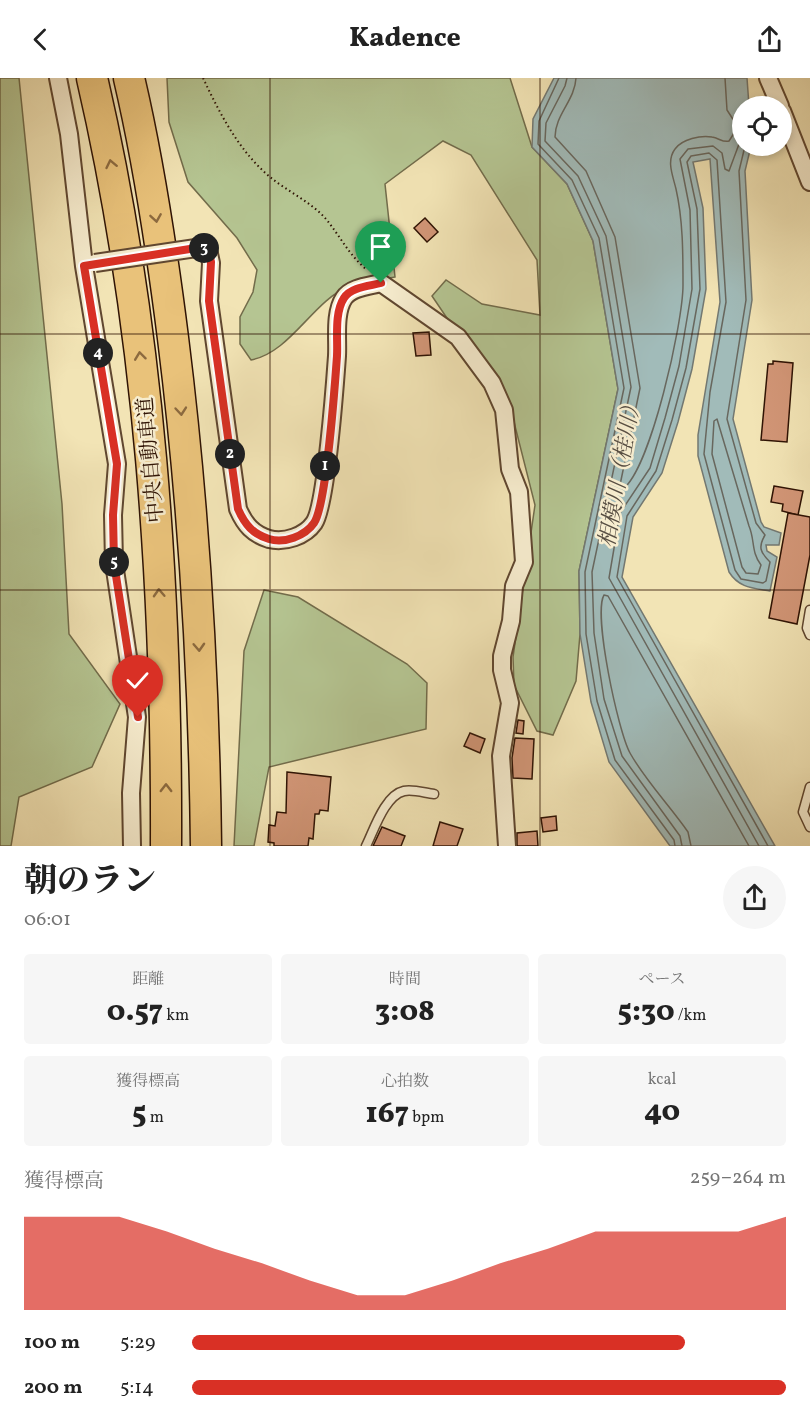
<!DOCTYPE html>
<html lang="ja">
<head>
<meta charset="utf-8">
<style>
  :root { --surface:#fff; --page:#f6f6f6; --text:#222; --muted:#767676; --accent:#d93025 }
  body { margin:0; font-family:Vollkorn,"Noto Serif JP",serif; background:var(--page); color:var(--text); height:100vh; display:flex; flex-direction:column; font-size:22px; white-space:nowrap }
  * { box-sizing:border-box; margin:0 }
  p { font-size:20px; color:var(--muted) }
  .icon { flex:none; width:33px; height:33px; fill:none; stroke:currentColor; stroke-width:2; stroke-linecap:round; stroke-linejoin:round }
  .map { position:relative; height:768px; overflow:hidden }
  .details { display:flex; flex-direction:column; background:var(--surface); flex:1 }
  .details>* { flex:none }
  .buttons { position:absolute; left:732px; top:18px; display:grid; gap:12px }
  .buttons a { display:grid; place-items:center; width:60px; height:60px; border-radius:50%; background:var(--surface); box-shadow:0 3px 9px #0003; font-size:30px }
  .pin { position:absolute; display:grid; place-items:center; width:51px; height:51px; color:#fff; margin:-62px -26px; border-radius:50% 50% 50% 0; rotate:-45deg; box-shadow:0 0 6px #0007 }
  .pin .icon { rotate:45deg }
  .km { position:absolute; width:30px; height:30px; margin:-15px; border-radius:50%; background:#222; color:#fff; font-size:16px; line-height:30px; text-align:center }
  .round { display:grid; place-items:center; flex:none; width:63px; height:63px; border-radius:32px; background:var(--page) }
  .head { display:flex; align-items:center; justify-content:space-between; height:102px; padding:0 24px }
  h1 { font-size:33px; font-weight:800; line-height:45px }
  .metrics { display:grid; grid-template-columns:repeat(3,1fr); gap:9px; height:102px; padding:6px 24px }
  .metrics div { display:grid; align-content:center; border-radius:6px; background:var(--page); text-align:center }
  .metrics b { font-size:30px; font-weight:800 }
  .metrics small { font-size:16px; font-weight:400 }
  .metrics p { font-size:16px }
  .chart { height:168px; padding:12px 24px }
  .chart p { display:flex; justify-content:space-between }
  .chart svg { width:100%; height:108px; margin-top:6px; fill:var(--accent); opacity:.7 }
  ul { padding:0 24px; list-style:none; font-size:20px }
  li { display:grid; grid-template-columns:96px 72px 1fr; align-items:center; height:45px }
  li i { height:15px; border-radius:8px; background:var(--accent) }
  header { display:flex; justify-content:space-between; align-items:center; height:78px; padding:0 24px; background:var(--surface); font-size:27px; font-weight:800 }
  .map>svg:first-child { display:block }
  .green { fill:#b5c592; stroke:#726c4b; stroke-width:1.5 }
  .water { fill:#a1bbb9; stroke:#737871; stroke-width:1.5 }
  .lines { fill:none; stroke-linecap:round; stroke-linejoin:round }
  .shore { stroke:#68675e; stroke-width:1.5 }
  .building { fill:#d29677; stroke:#2f1304; stroke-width:1.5 }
  .lane-casing { stroke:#604730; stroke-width:11 }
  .street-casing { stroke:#604730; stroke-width:20 }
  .highway-casing { stroke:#2f1304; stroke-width:33 }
  .path { stroke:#2f1304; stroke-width:2; stroke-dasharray:1.5 3; stroke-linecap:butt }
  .lane { stroke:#f7edcf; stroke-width:8 }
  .street { stroke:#f7edcf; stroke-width:16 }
  .highway { stroke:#e9c27a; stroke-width:30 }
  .street-bridge-casing { stroke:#604730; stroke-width:20; stroke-linecap:butt }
  .street-bridge { stroke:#f7edcf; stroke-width:16 }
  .oneway { stroke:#8c6a3f }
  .route-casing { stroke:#fff; stroke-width:12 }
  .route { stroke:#d93025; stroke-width:8 }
  .grid { fill:none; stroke:#2f1304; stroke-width:1.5; stroke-opacity:0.55 }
  .labels { text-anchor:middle; stroke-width:5; stroke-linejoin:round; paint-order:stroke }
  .street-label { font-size:21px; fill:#2f1304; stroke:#f7edcf }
  .water-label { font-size:22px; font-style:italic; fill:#574e43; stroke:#f7edcf }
</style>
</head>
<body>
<header><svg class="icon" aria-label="back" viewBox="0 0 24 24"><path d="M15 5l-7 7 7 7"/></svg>Kadence<svg class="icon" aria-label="share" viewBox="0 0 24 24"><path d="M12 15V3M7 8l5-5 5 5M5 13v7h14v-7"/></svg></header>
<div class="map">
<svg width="810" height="768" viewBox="0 0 810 768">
  <rect width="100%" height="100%" fill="#f2e4b5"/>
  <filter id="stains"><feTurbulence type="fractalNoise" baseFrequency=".00333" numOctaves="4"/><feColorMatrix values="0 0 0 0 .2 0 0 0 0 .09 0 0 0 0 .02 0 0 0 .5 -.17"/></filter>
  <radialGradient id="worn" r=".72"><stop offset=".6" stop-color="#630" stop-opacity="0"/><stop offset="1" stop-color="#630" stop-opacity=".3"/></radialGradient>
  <g class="green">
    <polygon points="0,0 19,0 62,426 69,556 120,626 92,689 19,719 11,768 0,768"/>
    <path d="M 167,0 L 510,0 L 532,69 L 567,106 L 593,163 L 618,311 L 579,493 L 580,556 L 576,603 L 553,657 L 537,653 L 514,607 L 513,579 L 535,427 L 513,340 L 493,294 L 453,249 L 432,218 L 446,202 L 482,226 L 540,237 L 537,182 L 471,77 L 443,63 L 385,106 L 395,199 C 381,202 362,202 349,208 C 312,224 291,274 251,282 L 240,266 L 240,239 L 253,214 L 257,192 L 237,160 L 188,104 L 169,44 Z"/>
    <polygon points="264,512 298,519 407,586 427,605 426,651 269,689 254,768 234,768 244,573"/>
  </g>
  <path class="water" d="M 554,0 L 747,0 L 749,28 L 742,28 L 742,68 L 751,68 L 745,93 L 752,222 L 733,341 L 761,444 L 764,449 L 781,455 L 779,467 L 766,467 L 767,473 L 777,479 L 770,513 C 753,510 739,510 729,494 L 698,378 L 698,357 L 720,224 L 710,81 L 693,84 L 703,130 L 706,211 L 692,291 L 678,344 L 662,395 L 633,439 L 622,499 L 775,768 L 670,768 L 609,684 L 591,624 L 580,556 L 579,493 L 618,311 L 593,163 L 567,106 L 532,69 L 533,41 Z"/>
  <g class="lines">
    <g class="shore">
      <polyline points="559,0 539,43 538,66 572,102 599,160 624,310 585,494 586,556 597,623 615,682 674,762 675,768"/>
      <polyline points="567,0 565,8 546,45 545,63 578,98 606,158 631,309 592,494 594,555 604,621 622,678 680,758 682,768"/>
      <path d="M 576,0 C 575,22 555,37 555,59 L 586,93 L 615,159 L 640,310 L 620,407 L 623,411 C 651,389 683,245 683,207 C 683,175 683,142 676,111 C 673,98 666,83 675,71 C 682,61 701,57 712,59 C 719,60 723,65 729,63 L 738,49 L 727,32 L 725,0"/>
      <polyline points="742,58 729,93 725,91 722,75 713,68 688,71 680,81 690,132 692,211 679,288 665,340 650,390 620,435 609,500 759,768"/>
      <path d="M 745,68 L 739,93 L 746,222 L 727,341 L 756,445 L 765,457 C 758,469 760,474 770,484 L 766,503 L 763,505 L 741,501 L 735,492 L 704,376 L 710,314 L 726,224 L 717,82 L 709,75 L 691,78 L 687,84 L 697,131 L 700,211 L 686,290 L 672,342 L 656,393 L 627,438 L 617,499 L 768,768"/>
      <path d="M 717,341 L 749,448 C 755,462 751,474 761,487 L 758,496 L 746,495 L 742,489 L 712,376 L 714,343 Z"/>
      <path d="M 691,768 L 688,754 C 670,728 645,702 630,675 C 618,653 593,536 604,517 L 608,518 L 749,768"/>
    </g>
  </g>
  <g class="building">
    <polygon points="425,140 438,154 427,164 414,150"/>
    <polygon points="429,254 431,277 416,278 413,255"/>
    <polygon points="773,283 793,285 787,364 761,362 768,286 773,286"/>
    <polygon points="774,408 803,413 798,437 782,433 783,426 771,424"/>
    <polygon points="788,435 810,439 810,477 797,546 769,540"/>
    <polygon points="518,642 524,643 523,656 516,655"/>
    <polygon points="470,655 485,661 480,675 464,668"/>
    <polygon points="515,660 534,661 532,701 513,700 512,680"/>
    <polygon points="287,694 331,699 328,733 320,732 319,736 315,736 313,761 309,760 308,768 274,768 274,765 268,764 269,747 275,748 277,734 286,735"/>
    <polygon points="556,738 557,752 543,754 541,740"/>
    <polygon points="440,744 463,751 457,768 433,768"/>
    <polygon points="382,749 405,758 401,768 373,768"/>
    <polygon points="537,753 538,768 517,768 517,755"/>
  </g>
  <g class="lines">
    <defs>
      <g id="lane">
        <polyline points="810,532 807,550 810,557"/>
        <polyline points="810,709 803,734 810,749"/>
        <path d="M 366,768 C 374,752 385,717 404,713 C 413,711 425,715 434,716"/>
      </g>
      <g id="street">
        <polyline points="58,0 69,56 84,188 117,386 113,437 114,485 137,639 131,715 132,768"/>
        <polyline points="768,0 780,28"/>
        <polyline points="782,33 810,104"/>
        <path d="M 196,170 L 208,171 L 211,185 L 209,223 L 238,431 C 245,447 253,456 269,461 C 285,465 305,458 314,445 C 326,428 335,306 337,278 C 338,261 334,235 344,220 C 351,209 370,208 381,205 L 458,259 L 492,305 L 504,332 L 510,391 L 519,414 L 524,484 L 514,508 L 511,543 L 502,578 L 502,592 L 510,625 L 501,678 L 507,768"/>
      </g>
      <g id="highway">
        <path d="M 92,0 C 150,250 167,512 166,768"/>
        <path d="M 129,0 C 149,85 162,173 173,260 C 194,428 204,598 206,768"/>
      </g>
    </defs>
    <use href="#lane" class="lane-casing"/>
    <use href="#street" class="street-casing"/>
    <use href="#highway" class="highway-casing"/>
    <path class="path" d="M 203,0 C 220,36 239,73 270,99 C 287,113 311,124 326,141 C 340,158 349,177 366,191"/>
    <use href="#lane" class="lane"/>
    <use href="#street" class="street"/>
    <use href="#highway" class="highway"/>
    <defs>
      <polyline id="street-bridge" points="95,185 196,170"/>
    </defs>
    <use href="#street-bridge" class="street-bridge-casing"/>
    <use href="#street-bridge" class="street-bridge"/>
  </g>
  <defs><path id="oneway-chevron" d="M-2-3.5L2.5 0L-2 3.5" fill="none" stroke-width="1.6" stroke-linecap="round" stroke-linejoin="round" transform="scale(1.5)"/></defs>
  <g class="oneway">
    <use href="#oneway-chevron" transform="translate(111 86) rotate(-102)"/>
    <use href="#oneway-chevron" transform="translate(156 140) rotate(81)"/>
    <use href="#oneway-chevron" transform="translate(140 278) rotate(-97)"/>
    <use href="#oneway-chevron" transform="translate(181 333) rotate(85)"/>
    <use href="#oneway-chevron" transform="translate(159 515) rotate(-93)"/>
    <use href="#oneway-chevron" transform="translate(199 569) rotate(87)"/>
    <use href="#oneway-chevron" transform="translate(166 710) rotate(-90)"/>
  </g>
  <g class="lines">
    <defs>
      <path id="route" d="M 138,639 L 114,485 L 113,437 L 117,386 L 84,188 L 196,170 L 208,171 L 211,184 L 209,223 L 238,431 C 245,447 253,456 269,461 C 284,466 305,458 314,445 C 326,428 335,306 337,278 C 338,261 334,235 344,220 C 351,209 370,208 381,205"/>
    </defs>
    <use href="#route" class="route-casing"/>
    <use href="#route" class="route"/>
  </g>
  <path class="grid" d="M 270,0 L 270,768M 540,0 L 540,768M 0,256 L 810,256M 0,512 L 810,512"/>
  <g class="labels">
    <g class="street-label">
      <text transform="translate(150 382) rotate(-95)" y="7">中央自動車道</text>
    </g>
    <g class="water-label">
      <text transform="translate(619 393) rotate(-80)" y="8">相模川（桂川）</text>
    </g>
  </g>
  <rect width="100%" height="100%" filter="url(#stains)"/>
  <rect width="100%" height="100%" fill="url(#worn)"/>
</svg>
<div class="buttons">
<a><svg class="icon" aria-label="locate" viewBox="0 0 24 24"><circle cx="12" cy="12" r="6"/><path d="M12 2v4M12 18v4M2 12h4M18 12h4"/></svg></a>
</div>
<div class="pin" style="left:381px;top:205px;background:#1e9e55"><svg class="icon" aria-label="arrive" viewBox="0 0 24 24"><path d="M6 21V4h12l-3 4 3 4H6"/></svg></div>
<div class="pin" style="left:138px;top:639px;background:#d93025"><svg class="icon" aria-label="check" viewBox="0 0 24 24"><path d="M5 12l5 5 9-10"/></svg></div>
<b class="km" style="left:325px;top:388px">1</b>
<b class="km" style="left:230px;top:376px">2</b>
<b class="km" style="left:204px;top:170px">3</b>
<b class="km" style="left:98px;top:275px">4</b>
<b class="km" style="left:114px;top:484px">5</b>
</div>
<section class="details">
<div class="head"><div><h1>朝のラン</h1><p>06:01</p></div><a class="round"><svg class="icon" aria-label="share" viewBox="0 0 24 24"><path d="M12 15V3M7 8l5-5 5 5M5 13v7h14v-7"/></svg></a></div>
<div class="metrics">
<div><p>距離</p><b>0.57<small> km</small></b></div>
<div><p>時間</p><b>3:08</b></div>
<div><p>ペース</p><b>5:30<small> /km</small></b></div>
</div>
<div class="metrics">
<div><p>獲得標高</p><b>5<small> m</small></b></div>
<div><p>心拍数</p><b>167<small> bpm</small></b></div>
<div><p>kcal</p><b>40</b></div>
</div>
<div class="chart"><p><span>獲得標高</span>259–264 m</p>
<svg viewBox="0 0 160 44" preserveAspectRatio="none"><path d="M0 44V6L10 6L20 6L30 12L40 19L50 25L60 32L70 38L80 38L90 32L100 25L110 19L120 12L130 12L140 12L150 12L160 6V44z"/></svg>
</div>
<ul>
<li><b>100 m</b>5:29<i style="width:83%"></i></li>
<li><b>200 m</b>5:14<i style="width:100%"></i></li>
</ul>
</section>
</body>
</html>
